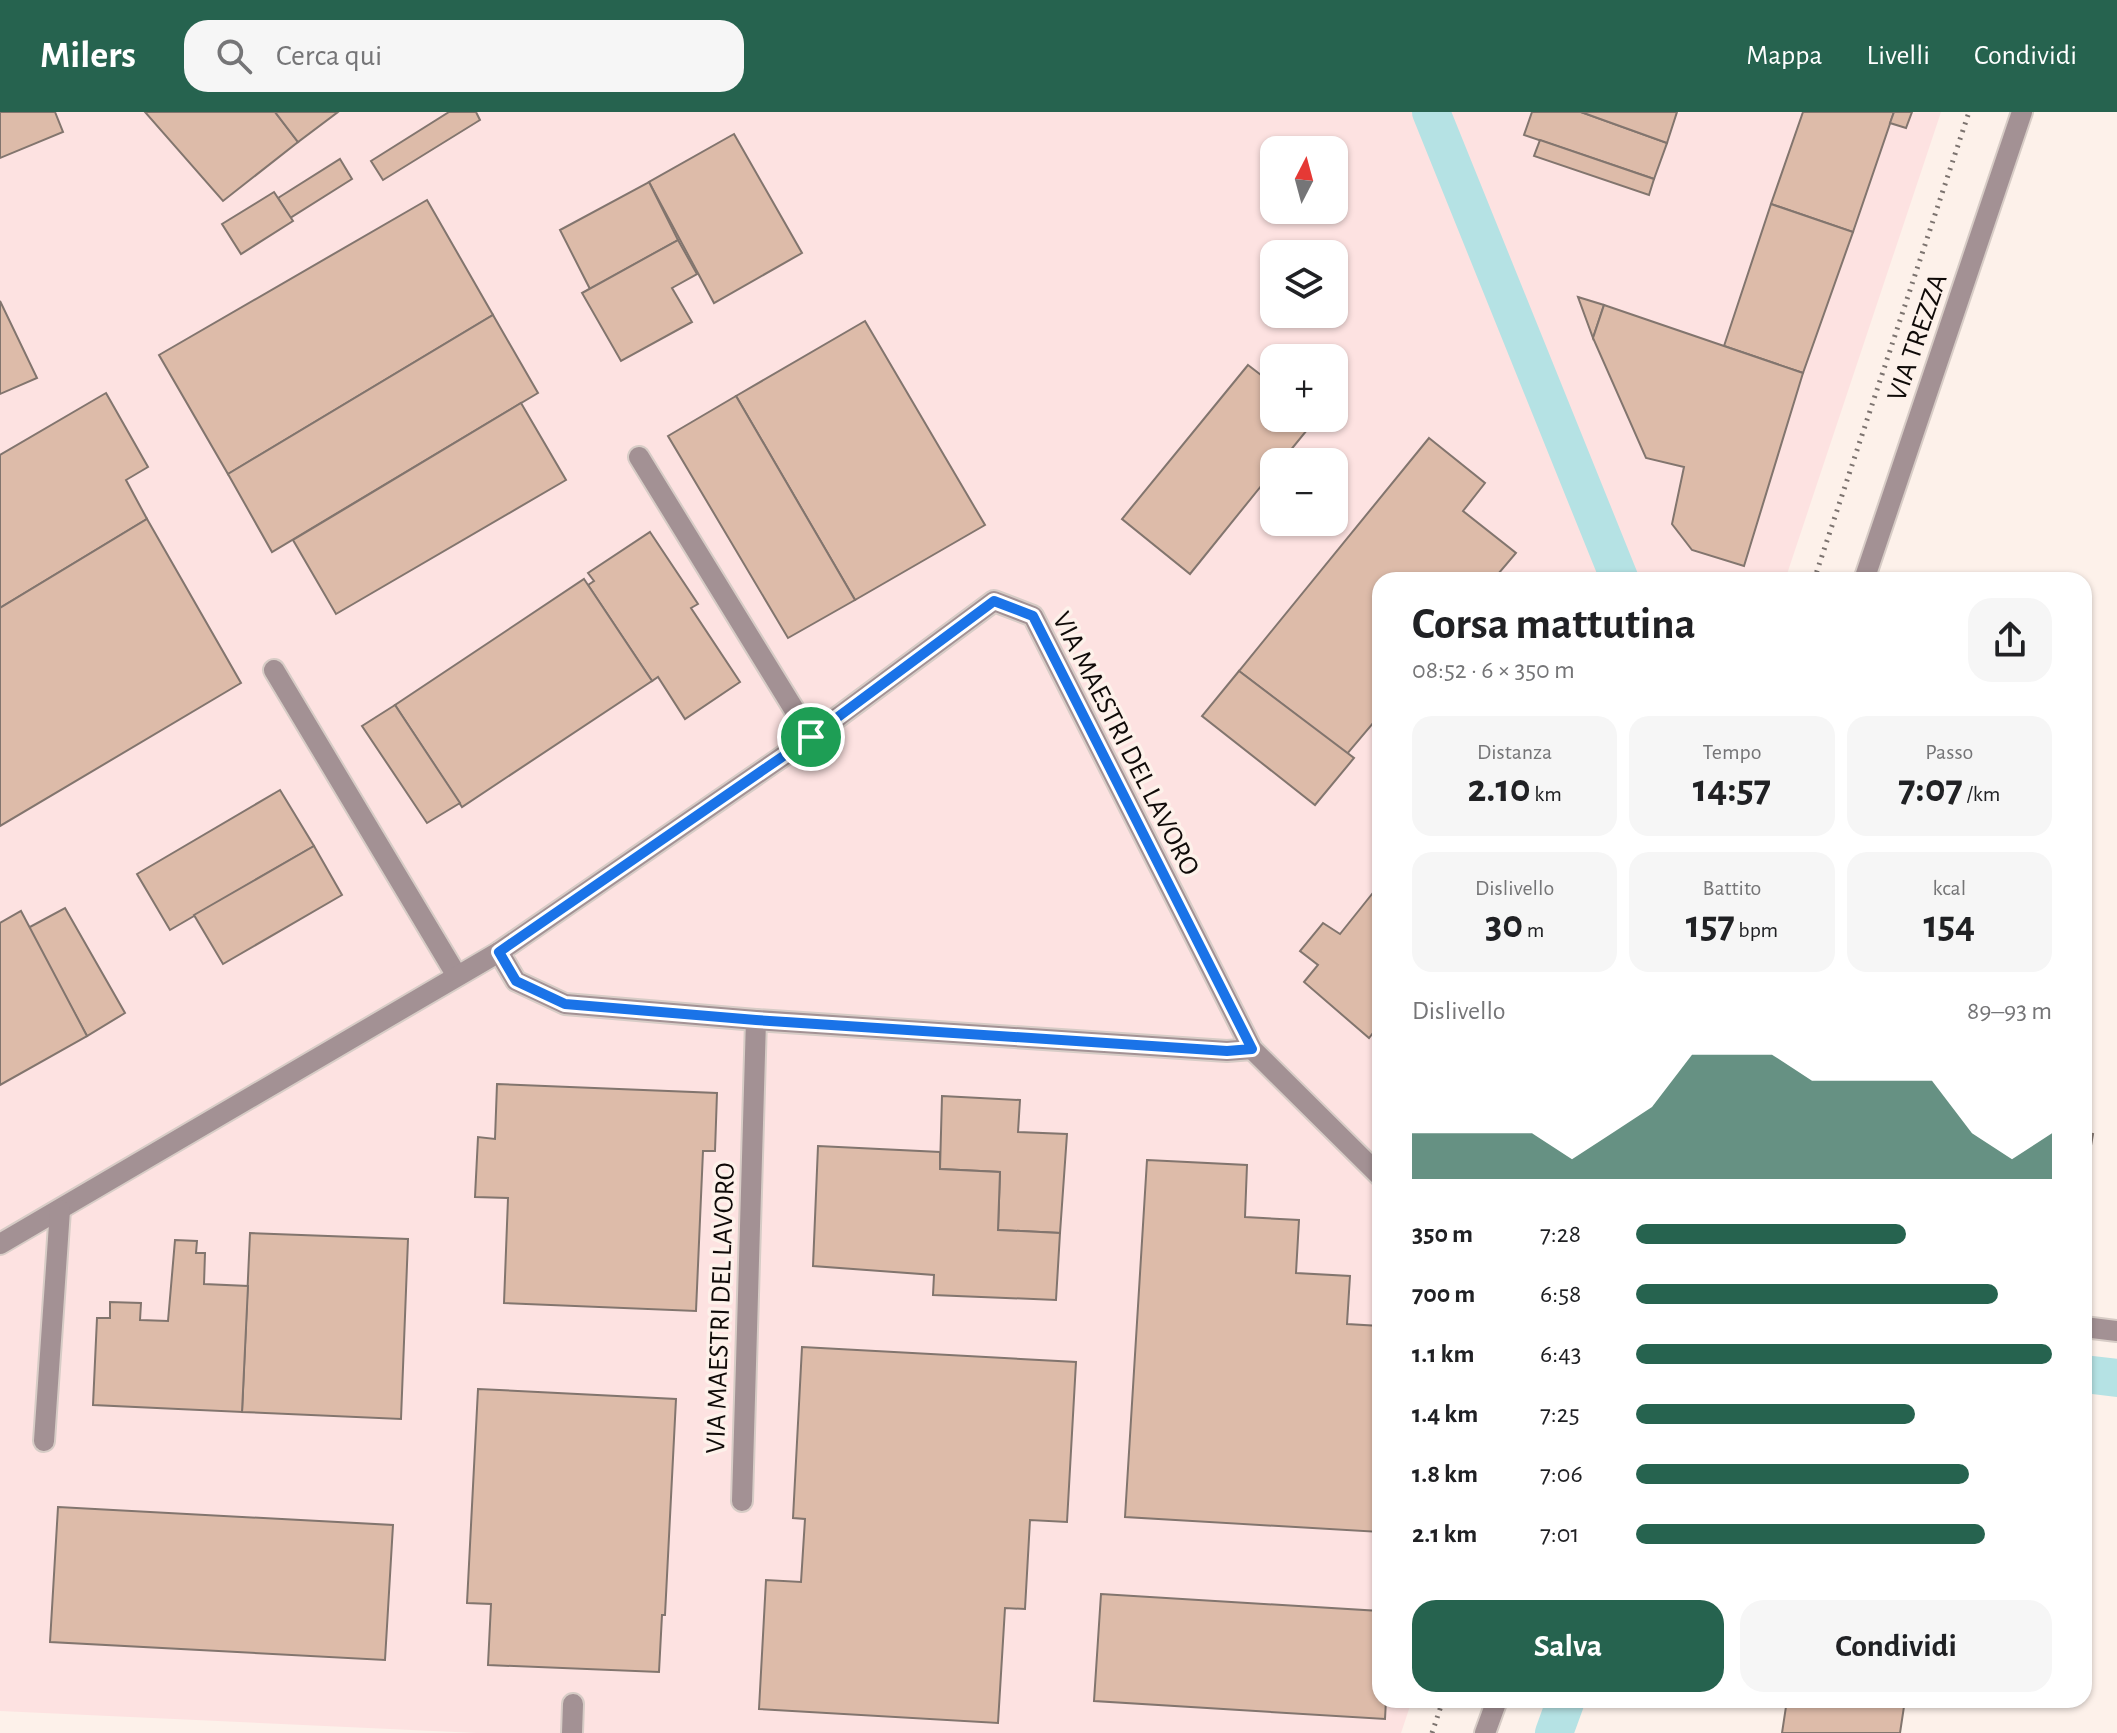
<!DOCTYPE html>
<html lang="it">
<head>
<meta charset="utf-8">
<style>
  :root { --surface:#fff; --page:#f6f6f6; --text:#202124; --muted:#757577; --accent:#26634f }
  body { margin:0; font-family:"Alegreya Sans",sans-serif; background:var(--page); color:var(--text); height:100vh; display:flex; flex-direction:column; font-size:30px; white-space:nowrap }
  * { box-sizing:border-box; margin:0 }
  p { font-size:26px; color:var(--muted) }
  .icon { flex:none; width:44px; height:44px; fill:none; stroke:currentColor; stroke-width:2; stroke-linecap:round; stroke-linejoin:round }
  .map { position:relative; flex:1; overflow:hidden }
  .side { position:absolute; left:1372px; top:460px; width:720px; height:1136px; display:flex; flex-direction:column; background:var(--surface); border-radius:24px; box-shadow:0 2px 6px #0004 }
  .side>* { flex:none }
  .needle { width:52px; rotate:6deg }
  .fabs { position:absolute; left:1260px; top:24px; display:grid; gap:16px }
  .fabs a { display:grid; place-items:center; width:88px; height:88px; border-radius:16px; background:var(--surface); box-shadow:0 2px 6px #0004; font-size:40px }
  .pin { position:absolute; display:grid; place-items:center; width:68px; height:68px; color:#fff; margin:-34px; border:4px solid #fff; border-radius:50%; box-shadow:0 2px 8px #0007 }
  .round { display:grid; place-items:center; flex:none; width:84px; height:84px; border-radius:24px; background:var(--page) }
  .headline { display:flex; align-items:center; justify-content:space-between; height:136px; padding:0 40px }
  h1 { font-size:44px; font-weight:600; line-height:60px }
  .figures { display:grid; grid-template-columns:repeat(3,1fr); gap:12px; height:136px; padding:8px 40px }
  .figures div { display:grid; align-content:center; border-radius:20px; background:var(--page); text-align:center }
  .figures b { font-size:40px; font-weight:600 }
  .figures small { font-size:22px; font-weight:400 }
  .figures p { font-size:22px }
  .chart { height:224px; padding:16px 40px }
  .chart p { display:flex; justify-content:space-between }
  .chart svg { width:100%; height:144px; margin-top:8px; fill:var(--accent); opacity:.7 }
  .cta { display:flex; gap:16px; margin-top:auto; padding:16px 40px }
  .cta a { flex:1; height:92px; border-radius:24px; background:var(--accent); color:#fff; font-size:32px; font-weight:600; line-height:92px; text-align:center }
  .cta a+a { background:var(--page); color:var(--text) }
  ul { padding:0 40px; list-style:none; font-size:26px }
  li { display:grid; grid-template-columns:128px 96px 1fr; align-items:center; height:60px }
  li i { height:20px; border-radius:10px; background:var(--accent) }
  header { display:flex; align-items:center; gap:48px; box-sizing:border-box; height:112px; padding:0 40px; background:var(--accent); color:#fff }
  header strong { font-size:38px }
  nav { display:flex; gap:44px; margin-inline-start:auto; font-size:28px }
  .search { width:560px; height:72px; background:var(--page); display:flex; align-items:center; gap:20px; box-sizing:border-box; padding:0 28px; border-radius:24px; color:var(--muted); font-size:30px }
  .map>svg:first-child { display:block }
  .industrial { fill:#fde2e1; fill-rule:evenodd }
  .lines { fill:none; stroke-linecap:round; stroke-linejoin:round }
  .canal { stroke:#b5e2e4; stroke-width:38 }
  .building { fill:#ddbba9; stroke:#82756e; stroke-width:2 }
  .lane-casing { stroke:#d7ccc6; stroke-width:24 }
  .street-casing { stroke:#d7ccc6; stroke-width:24 }
  .path { stroke:#7c736f; stroke-width:5; stroke-dasharray:2 6; stroke-linecap:butt }
  .lane { stroke:#a39194; stroke-width:20 }
  .street { stroke:#a39194; stroke-width:20 }
  .route-casing { stroke:#fff; stroke-width:16 }
  .route { stroke:#1a73e8; stroke-width:10 }
  .labels { text-anchor:middle; stroke-width:7; stroke-linejoin:round; paint-order:stroke }
  .street-label { font-size:28px; fill:#0f0a08; stroke:#fdf1ea }
</style>
</head>
<body>
<header>
<strong>Milers</strong>
<div class="search"><svg class="icon" aria-label="search" viewBox="0 0 24 24"><circle cx="10" cy="10" r="6"/><path d="M15 15l6 6"/></svg>Cerca qui</div>
<nav><a>Mappa</a><a>Livelli</a><a>Condividi</a></nav>
</header>
<div class="map">
<svg width="2117" height="1621" viewBox="0 0 2117 1621">
  <rect width="100%" height="100%" fill="#fdf1ea"/>
  <path class="industrial" d="M 0,0 L 1941,0 L 1785,468 L 1380,468 L 1380,1588 L 1412,1588 L 1401,1621 L 477,1621 L 0,1599 ZM 1274,38 L 1334,38 L 1334,98 L 1274,98 ZM 1274,142 L 1334,142 L 1334,202 L 1274,202 ZM 1274,246 L 1334,246 L 1334,306 L 1274,306 ZM 1274,350 L 1334,350 L 1334,410 L 1274,410 Z"/>
  <g class="lines">
    <g class="canal">
      <polyline points="1431,0 1620,468"/>
      <polyline points="2084,1262 2117,1266"/>
      <polyline points="1554,1621 1566,1588"/>
    </g>
  </g>
  <g class="building">
    <polygon points="0,0 55,0 63,20 0,46"/>
    <polygon points="145,0 275,0 298,30 223,89"/>
    <polygon points="275,0 338,0 298,30"/>
    <polygon points="449,0 476,0 480,8 383,68 371,49"/>
    <polygon points="1532,0 1581,0 1667,31 1654,67 1524,23"/>
    <polygon points="1581,0 1677,0 1667,31"/>
    <polygon points="1803,0 1894,0 1853,120 1771,92"/>
    <polygon points="1894,0 1912,0 1906,16 1890,11"/>
    <polygon points="734,22 802,141 714,191 649,70"/>
    <polygon points="1540,28 1654,67 1649,83 1534,44"/>
    <polygon points="340,47 352,67 290,106 278,86"/>
    <polygon points="649,70 678,128 590,177 560,118"/>
    <polygon points="274,80 293,109 241,142 222,112"/>
    <polygon points="427,88 493,203 228,362 159,243"/>
    <polygon points="1771,92 1853,120 1803,261 1724,234"/>
    <polygon points="678,128 697,162 672,176 692,210 621,249 582,181"/>
    <polygon points="1578,185 1604,193 1593,226"/>
    <polygon points="0,189 37,266 0,282"/>
    <polygon points="1604,193 1803,261 1744,454 1692,438 1672,412 1684,355 1646,346 1593,226"/>
    <polygon points="493,203 538,281 272,440 228,362"/>
    <polygon points="865,209 985,413 855,488 736,284"/>
    <polygon points="1248,253 1274,273 1274,306 1316,307 1281,350 1274,350 1274,358 1190,462 1122,407"/>
    <polygon points="106,281 148,355 126,368 147,407 0,496 0,343"/>
    <polygon points="736,284 855,488 788,526 668,324"/>
    <polygon points="521,291 566,368 336,502 293,428"/>
    <polygon points="1429,326 1485,371 1463,399 1516,441 1493,468 1380,468 1380,603 1347,642 1239,559"/>
    <polygon points="147,407 241,571 0,714 0,496"/>
    <polygon points="650,420 698,492 691,496 740,570 685,607 658,565 652,569 588,473 594,469 588,461"/>
    <polygon points="584,467 652,569 462,695 395,593"/>
    <polygon points="1239,559 1354,646 1315,693 1202,604"/>
    <polygon points="395,593 460,691 427,711 362,614"/>
    <polygon points="280,678 314,734 170,818 137,762"/>
    <polygon points="314,734 342,783 223,852 194,803"/>
    <polygon points="1380,772 1380,912 1369,926 1304,870 1318,853 1300,839 1323,811 1340,822"/>
    <polygon points="65,796 125,901 87,924 28,816"/>
    <polygon points="21,799 87,924 0,973 0,811"/>
    <polygon points="497,972 717,981 715,1039 703,1039 696,1199 504,1191 508,1086 475,1085 478,1025 495,1027"/>
    <polygon points="942,984 1020,988 1018,1020 1067,1022 1060,1121 998,1118 1000,1060 940,1057"/>
    <polygon points="2084,1020 2093,1022 2084,1074"/>
    <polygon points="818,1034 940,1040 940,1057 1000,1060 998,1118 1060,1121 1056,1188 933,1183 934,1163 813,1154"/>
    <polygon points="1147,1048 1247,1053 1245,1105 1299,1108 1296,1161 1350,1164 1347,1212 1380,1214 1380,1420 1125,1405"/>
    <polygon points="250,1121 408,1127 401,1307 242,1300"/>
    <polygon points="175,1128 197,1129 196,1141 205,1141 204,1172 248,1174 242,1300 93,1293 97,1206 110,1206 110,1190 141,1191 140,1208 168,1209"/>
    <polygon points="802,1235 1076,1250 1067,1410 1030,1408 1025,1497 1005,1496 998,1611 759,1597 766,1468 801,1470 805,1407 793,1406"/>
    <polygon points="478,1277 676,1287 665,1503 662,1503 659,1560 488,1553 491,1492 467,1491"/>
    <polygon points="58,1395 393,1413 385,1548 50,1530"/>
    <polygon points="1101,1482 1380,1499 1380,1588 1386,1588 1385,1607 1094,1589"/>
    <polygon points="1787,1588 1905,1588 1900,1621 1782,1621"/>
  </g>
  <g class="lines">
    <defs>
      <polyline id="lane" points="572,1621 573,1592"/>
      <g id="street">
        <polyline points="639,345 811,625"/>
        <polyline points="1864,468 2022,0"/>
        <polyline points="274,558 457,864"/>
        <polyline points="499,840 516,869 565,892 756,908 1227,939 1252,937"/>
        <polyline points="0,1132 499,840 811,625 994,489 1033,504 1252,937 1380,1064"/>
        <polyline points="2084,1215 2117,1219"/>
        <polyline points="44,1329 60,1098"/>
        <polyline points="742,1389 756,908"/>
        <polyline points="1485,1621 1497,1588"/>
      </g>
    </defs>
    <use href="#lane" class="lane-casing"/>
    <use href="#street" class="street-casing"/>
    <g class="path">
      <polyline points="1814,468 1969,0"/>
      <polyline points="1432,1621 1443,1588"/>
    </g>
    <use href="#lane" class="lane"/>
    <use href="#street" class="street"/>
  </g>
  <g class="lines">
    <defs>
      <polygon id="route" points="994,489 1033,504 1252,937 1227,939 756,908 565,892 516,869 499,840 811,625"/>
    </defs>
    <use href="#route" class="route-casing"/>
    <use href="#route" class="route"/>
  </g>
  <g class="labels">
    <g class="street-label">
      <text transform="translate(1916 225) rotate(-71)" y="10">VIA TREZZA</text>
      <text transform="translate(1127 631) rotate(63)" y="10">VIA MAESTRI DEL LAVORO</text>
      <text transform="translate(719 1196) rotate(-88)" y="10">VIA MAESTRI DEL LAVORO</text>
    </g>
  </g>
</svg>
<div class="fabs">
<a><svg class="needle" viewBox="-14 -14 28 28"><path d="M0-13l5 13h-10z" fill="#e53935"/><path d="M0 13l5-13h-10z" fill="#757577"/></svg></a>
<a><svg class="icon" aria-label="layers" viewBox="0 0 24 24"><path d="M12 4l9 5-9 5-9-5zM3 14l9 5 9-5"/></svg></a>
<a>+</a>
<a>−</a>
</div>
<div class="pin" style="left:811px;top:625px;background:#1e9e55"><svg class="icon" aria-label="arrive" viewBox="0 0 24 24"><path d="M6 21V4h12l-3 4 3 4H6"/></svg></div>
<section class="side">
<div class="headline"><div><h1>Corsa mattutina</h1><p>08:52 · 6 × 350 m</p></div><a class="round"><svg class="icon" aria-label="share" viewBox="0 0 24 24"><path d="M12 15V3M7 8l5-5 5 5M5 13v7h14v-7"/></svg></a></div>
<div class="figures">
<div><p>Distanza</p><b>2.10<small> km</small></b></div>
<div><p>Tempo</p><b>14:57</b></div>
<div><p>Passo</p><b>7:07<small> /km</small></b></div>
</div>
<div class="figures">
<div><p>Dislivello</p><b>30<small> m</small></b></div>
<div><p>Battito</p><b>157<small> bpm</small></b></div>
<div><p>kcal</p><b>154</b></div>
</div>
<div class="chart"><p><span>Dislivello</span>89–93 m</p>
<svg viewBox="0 0 160 44" preserveAspectRatio="none"><path d="M0 44V30L10 30L20 30L30 30L40 38L50 30L60 22L70 6L80 6L90 6L100 14L110 14L120 14L130 14L140 30L150 38L160 30V44z"/></svg>
</div>
<ul>
<li><b>350 m</b>7:28<i style="width:65%"></i></li>
<li><b>700 m</b>6:58<i style="width:87%"></i></li>
<li><b>1.1 km</b>6:43<i style="width:100%"></i></li>
<li><b>1.4 km</b>7:25<i style="width:67%"></i></li>
<li><b>1.8 km</b>7:06<i style="width:80%"></i></li>
<li><b>2.1 km</b>7:01<i style="width:84%"></i></li>
</ul>
<div class="cta"><a>Salva</a><a>Condividi</a></div>
</section>
</div>
</body>
</html>
